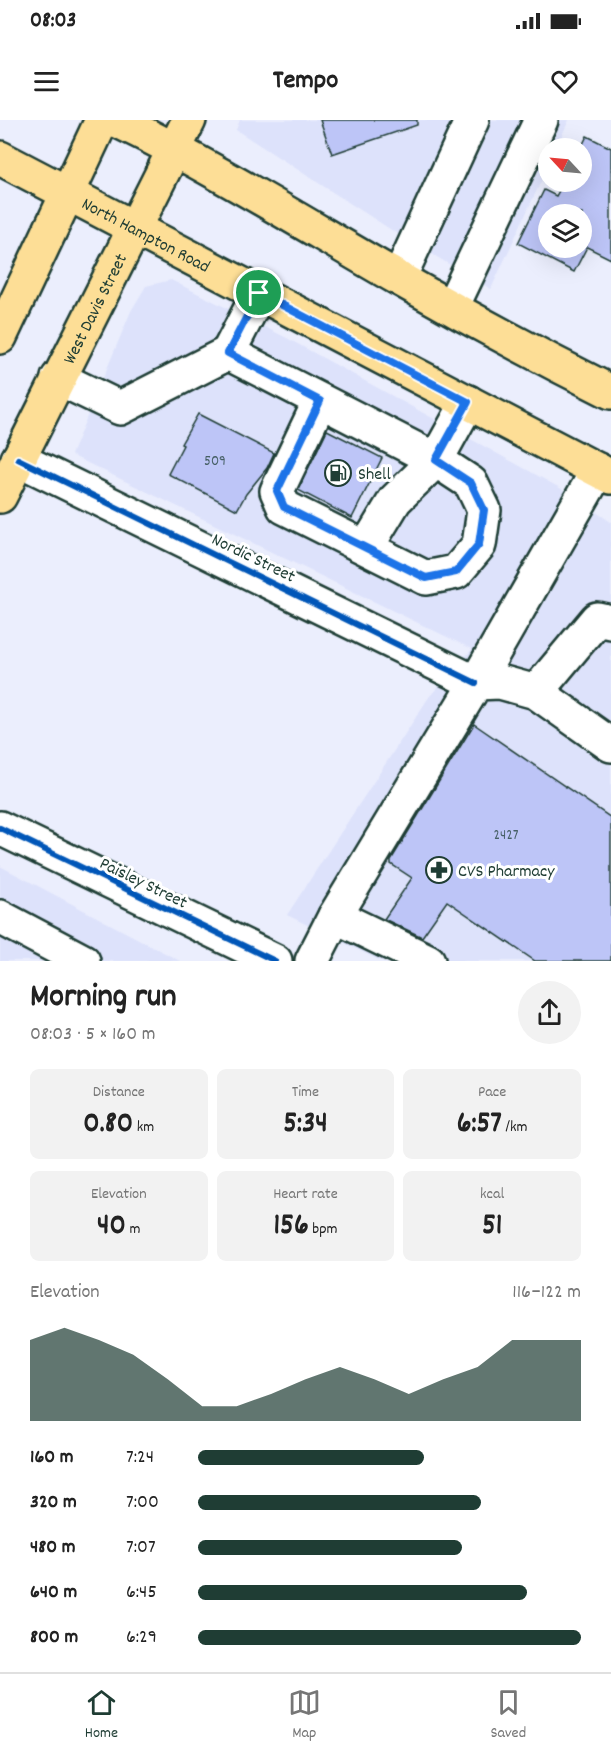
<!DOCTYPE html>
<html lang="en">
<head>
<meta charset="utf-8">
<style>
  :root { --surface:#fff; --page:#f2f2f2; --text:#222; --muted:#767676; --line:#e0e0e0; --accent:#1f3d34 }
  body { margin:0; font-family:Dekko,sans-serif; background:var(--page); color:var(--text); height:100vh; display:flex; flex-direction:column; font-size:22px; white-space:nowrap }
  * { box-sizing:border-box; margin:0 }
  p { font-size:20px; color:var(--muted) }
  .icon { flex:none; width:33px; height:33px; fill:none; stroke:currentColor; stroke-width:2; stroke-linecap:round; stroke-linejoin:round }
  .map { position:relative; height:841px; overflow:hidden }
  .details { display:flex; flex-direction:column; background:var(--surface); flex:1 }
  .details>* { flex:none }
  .needle { width:39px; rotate:296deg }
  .controls { position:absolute; left:538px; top:18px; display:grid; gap:12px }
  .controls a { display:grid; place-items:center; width:54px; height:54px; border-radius:50%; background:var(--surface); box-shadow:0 6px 24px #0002; font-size:30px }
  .pin { position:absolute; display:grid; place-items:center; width:51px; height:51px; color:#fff; margin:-26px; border:3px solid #fff; border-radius:50%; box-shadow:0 2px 6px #0007 }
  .round { display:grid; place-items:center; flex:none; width:63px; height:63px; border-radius:32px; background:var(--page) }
  .overview { display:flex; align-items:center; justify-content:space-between; height:102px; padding:0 30px }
  h1 { font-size:33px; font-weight:700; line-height:45px }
  .stats { display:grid; grid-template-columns:repeat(3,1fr); gap:9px; height:102px; padding:6px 30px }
  .stats div { display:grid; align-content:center; border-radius:9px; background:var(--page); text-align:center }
  .stats b { font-size:30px; font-weight:700 }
  .stats small { font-size:16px; font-weight:400 }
  .stats p { font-size:16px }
  .chart { height:168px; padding:12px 30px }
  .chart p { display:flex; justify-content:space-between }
  .chart svg { width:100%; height:108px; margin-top:6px; fill:var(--accent); opacity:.7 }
  ul { padding:0 30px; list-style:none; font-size:20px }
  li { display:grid; grid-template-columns:96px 72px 1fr; align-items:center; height:45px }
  li i { height:15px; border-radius:8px; background:var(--accent) }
  .status { display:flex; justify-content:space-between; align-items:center; height:42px; padding:0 30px; background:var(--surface); direction:ltr }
  .status svg { height:16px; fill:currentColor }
  header { display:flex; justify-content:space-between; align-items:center; height:78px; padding:0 30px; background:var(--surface); font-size:27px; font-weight:700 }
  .menu { display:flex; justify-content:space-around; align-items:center; height:84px; border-top:2px solid var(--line); background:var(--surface); font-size:16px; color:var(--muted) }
  .menu a { display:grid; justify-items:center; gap:3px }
  .menu .current { color:var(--accent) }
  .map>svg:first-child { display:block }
  .built { fill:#dde2fb }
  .building { fill:#bdc5f7; stroke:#1f3d34; stroke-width:1.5; fill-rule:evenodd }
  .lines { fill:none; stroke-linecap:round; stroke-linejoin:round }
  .minor-casing { stroke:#1f3d34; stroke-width:38 }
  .major-casing { stroke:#1f3d34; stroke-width:38 }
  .minor { stroke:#fff; stroke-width:33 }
  .major { stroke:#fdde96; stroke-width:33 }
  .cycleway-casing { stroke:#fff; stroke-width:10 }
  .cycleway { stroke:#0057b8; stroke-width:6 }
  .route-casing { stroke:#fff; stroke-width:12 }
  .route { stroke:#1a73e8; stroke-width:8 }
  .labels { text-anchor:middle; stroke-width:6; stroke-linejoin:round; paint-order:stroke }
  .number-label { font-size:15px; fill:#465f65 }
  .street-label { font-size:18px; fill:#1f3d34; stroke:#fff }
  .poi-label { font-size:18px; fill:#1f3d34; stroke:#fff; text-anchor:start }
</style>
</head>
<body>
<div class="status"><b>08:03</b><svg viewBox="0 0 49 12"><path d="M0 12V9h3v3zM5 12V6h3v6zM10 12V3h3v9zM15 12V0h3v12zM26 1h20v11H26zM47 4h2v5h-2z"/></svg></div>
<header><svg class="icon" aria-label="menu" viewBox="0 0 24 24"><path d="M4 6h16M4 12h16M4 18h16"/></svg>Tempo<svg class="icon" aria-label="heart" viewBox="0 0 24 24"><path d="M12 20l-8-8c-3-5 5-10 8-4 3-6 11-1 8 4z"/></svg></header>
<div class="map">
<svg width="611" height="841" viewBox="0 0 611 841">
  <rect width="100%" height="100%" fill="#ebeefd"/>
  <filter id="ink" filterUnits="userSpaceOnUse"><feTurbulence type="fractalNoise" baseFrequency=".0167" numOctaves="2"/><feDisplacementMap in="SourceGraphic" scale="12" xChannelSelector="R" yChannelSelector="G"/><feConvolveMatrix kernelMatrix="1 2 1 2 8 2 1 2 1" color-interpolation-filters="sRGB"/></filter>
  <g filter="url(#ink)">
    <g class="built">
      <polygon points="240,0 569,0 556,28 549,28 549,44 491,169 393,111 236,10"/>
      <polygon points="171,160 285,217 560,368 611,402 611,841 381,841 287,795 429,577 472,529 71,335 131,191 146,166"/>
      <polygon points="0,746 180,841 0,841"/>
    </g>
    <g class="building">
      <polygon points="320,0 417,0 417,5 332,34"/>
      <path d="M 587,16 L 611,28 L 611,139 L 587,127 L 574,152 L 518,123 L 544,70 L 556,76 L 564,62 L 582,62 L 582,28 L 581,28 ZM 549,94 L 582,94 L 582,128 L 549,128 Z"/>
      <polygon points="198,294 274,333 267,348 246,374 237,390 168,354 183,325 181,324"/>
      <polygon points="327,310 382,338 352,398 298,370"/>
      <polygon points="474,604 611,698 611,841 535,841 447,781 422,817 384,799 412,758 391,744 391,740"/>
    </g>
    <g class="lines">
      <defs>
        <g id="minor">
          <polyline points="399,158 472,0"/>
          <polyline points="259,173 228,233 436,340 468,282"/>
          <polyline points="452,187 541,0"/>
          <polyline points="58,258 120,288 228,233"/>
          <polyline points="320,281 277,371 284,387 426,458 456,452 479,425 484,390 471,363 436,340 395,380 366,428"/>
          <polyline points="18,339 476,563 598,350"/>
          <polyline points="536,572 597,499 611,502"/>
          <polyline points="0,708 275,841"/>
          <polyline points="335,796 428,841"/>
          <polyline points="0,797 83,841"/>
          <polyline points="312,841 335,796 476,563 500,562 536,572 611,625"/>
        </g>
        <g id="major">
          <path d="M 116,0 C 213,47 304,104 398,158 C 468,198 539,236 611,272"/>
          <path id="s1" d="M 0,38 L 611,357"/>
          <polyline points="0,217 102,0"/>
          <path id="s2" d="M 0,376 L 189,0"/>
        </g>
      </defs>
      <use href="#minor" class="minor-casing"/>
      <use href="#major" class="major-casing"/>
      <use href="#minor" class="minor"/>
      <use href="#major" class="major"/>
      <defs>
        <g id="cycleway">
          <polyline points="18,339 476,563"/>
          <polyline points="0,708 275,841"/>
        </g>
      </defs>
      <use href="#cycleway" class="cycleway-casing"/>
      <use href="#cycleway" class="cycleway"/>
    </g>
  </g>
  <g class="lines" filter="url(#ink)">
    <defs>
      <polygon id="route" points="259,173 468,282 436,340 471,363 484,390 479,424 456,452 426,458 284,387 277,371 320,281 228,233"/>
    </defs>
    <use href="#route" class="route-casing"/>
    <use href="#route" class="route"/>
  </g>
  <defs>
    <symbol id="fuel-ring" viewBox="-11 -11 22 22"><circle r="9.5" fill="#fff" stroke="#1f3d34" stroke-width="1.5"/><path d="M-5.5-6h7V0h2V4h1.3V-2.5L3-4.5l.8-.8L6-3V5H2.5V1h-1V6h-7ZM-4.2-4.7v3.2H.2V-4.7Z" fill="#1f3d34"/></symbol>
    <symbol id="pharmacy-ring" viewBox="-11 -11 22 22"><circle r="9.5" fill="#fff" stroke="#1f3d34" stroke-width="1.5"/><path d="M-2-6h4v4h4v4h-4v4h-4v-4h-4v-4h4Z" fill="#1f3d34"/></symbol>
  </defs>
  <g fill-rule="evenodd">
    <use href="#fuel-ring" x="323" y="338" width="30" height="30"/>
    <use href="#pharmacy-ring" x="424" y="735" width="30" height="30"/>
  </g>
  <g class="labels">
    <g class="number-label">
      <text x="215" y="345">509</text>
      <text x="506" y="719">2427</text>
    </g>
    <g class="street-label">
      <text dy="6" stroke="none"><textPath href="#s1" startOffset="165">North Hampton Road</textPath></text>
      <text dy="6" stroke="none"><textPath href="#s2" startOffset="210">West Davis Street</textPath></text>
      <text transform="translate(254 437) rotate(26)" y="6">Nordic Street</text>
      <text transform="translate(144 762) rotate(26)" y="6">Paisley Street</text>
    </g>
    <g class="poi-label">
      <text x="358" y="359">Shell</text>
      <text x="458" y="756">CVS Pharmacy</text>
    </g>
  </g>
</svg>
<div class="controls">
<a><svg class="needle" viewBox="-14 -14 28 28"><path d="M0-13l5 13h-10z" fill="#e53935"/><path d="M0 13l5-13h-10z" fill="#767676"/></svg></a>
<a><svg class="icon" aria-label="layers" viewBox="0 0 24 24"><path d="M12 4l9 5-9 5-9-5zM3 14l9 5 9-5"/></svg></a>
</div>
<div class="pin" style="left:259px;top:173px;background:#1e9e55"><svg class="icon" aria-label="arrive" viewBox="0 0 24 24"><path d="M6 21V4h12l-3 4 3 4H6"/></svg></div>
</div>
<section class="details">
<div class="overview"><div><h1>Morning run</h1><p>08:03 · 5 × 160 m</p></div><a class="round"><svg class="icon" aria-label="share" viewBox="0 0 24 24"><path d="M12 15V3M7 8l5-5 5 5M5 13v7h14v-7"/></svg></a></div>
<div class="stats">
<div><p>Distance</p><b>0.80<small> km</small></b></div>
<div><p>Time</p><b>5:34</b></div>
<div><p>Pace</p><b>6:57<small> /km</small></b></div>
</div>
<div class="stats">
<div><p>Elevation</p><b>40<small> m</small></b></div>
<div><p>Heart rate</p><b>156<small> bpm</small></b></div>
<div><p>kcal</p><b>51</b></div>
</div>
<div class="chart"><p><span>Elevation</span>116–122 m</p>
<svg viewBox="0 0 160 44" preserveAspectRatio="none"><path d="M0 44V11L10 6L20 11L30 17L40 27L50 38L60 38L70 33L80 27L90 22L100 27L110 33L120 27L130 22L140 11L150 11L160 11V44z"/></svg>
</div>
<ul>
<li><b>160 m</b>7:24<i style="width:59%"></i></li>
<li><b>320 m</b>7:00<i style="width:74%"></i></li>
<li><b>480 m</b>7:07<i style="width:69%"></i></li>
<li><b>640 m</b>6:45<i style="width:86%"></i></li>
<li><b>800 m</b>6:29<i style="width:100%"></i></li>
</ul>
</section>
<nav class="menu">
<a class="current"><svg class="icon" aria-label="home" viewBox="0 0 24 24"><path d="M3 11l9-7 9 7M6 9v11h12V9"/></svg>Home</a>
<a><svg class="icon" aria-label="map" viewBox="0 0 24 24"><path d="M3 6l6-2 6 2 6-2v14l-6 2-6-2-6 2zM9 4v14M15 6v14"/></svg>Map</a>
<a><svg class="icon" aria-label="saved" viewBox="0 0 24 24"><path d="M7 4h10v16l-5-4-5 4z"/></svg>Saved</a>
</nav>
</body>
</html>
